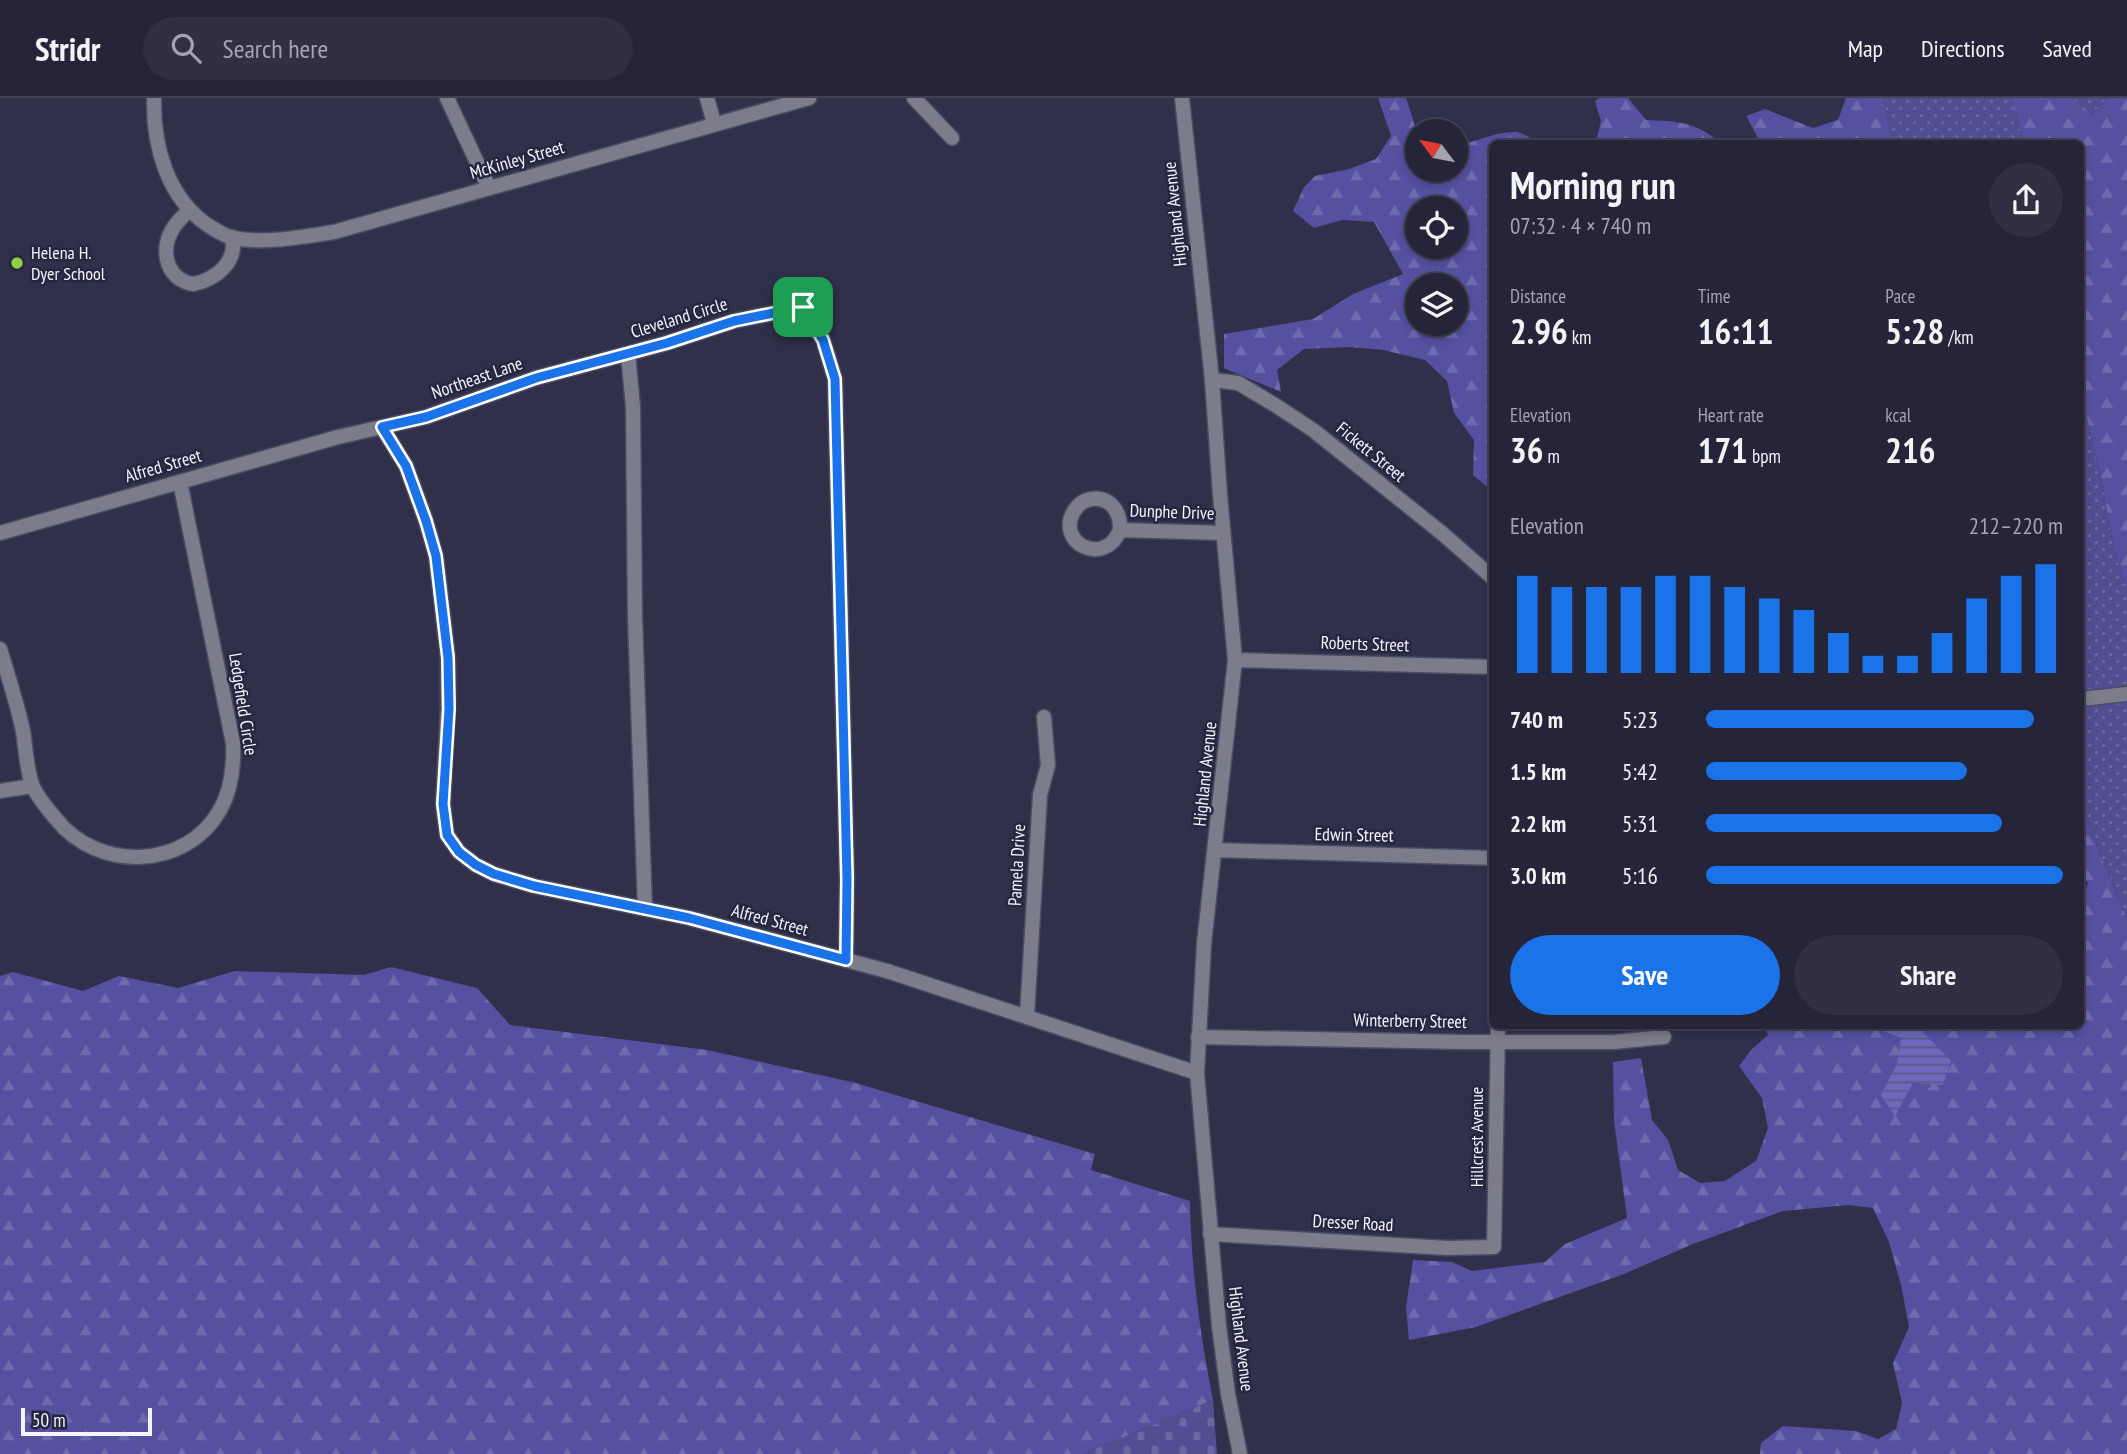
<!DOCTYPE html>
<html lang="en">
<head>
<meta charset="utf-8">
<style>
  :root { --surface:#252438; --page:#313043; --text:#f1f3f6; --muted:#a3a4ae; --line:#424153; --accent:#1a73e8 }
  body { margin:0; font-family:"PT Sans Narrow",sans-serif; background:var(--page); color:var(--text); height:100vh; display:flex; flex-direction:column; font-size:26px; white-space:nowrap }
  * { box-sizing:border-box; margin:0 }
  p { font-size:23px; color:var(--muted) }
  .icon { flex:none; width:38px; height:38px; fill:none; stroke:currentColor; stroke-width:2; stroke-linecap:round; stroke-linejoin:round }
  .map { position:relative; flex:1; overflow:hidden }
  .sheet { position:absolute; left:1489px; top:42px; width:595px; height:889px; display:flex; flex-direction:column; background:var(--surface); border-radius:10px; box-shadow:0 4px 10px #0003,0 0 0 2px var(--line) }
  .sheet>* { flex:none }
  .needle { width:46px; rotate:302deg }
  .fabs { position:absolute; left:1405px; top:21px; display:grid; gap:14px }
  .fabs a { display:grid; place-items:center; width:63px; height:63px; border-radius:50%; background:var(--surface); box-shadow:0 4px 10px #0003,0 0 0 2px var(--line); font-size:35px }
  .scale { position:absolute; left:21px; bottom:18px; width:131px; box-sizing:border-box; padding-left:7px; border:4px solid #f3f4ff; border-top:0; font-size:19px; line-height:24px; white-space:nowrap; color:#f3f4ff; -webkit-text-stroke:5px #272640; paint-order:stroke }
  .pin { position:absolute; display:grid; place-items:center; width:60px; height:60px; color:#fff; margin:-30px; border-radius:14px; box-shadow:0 4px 10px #0006 }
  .round { display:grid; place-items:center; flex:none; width:74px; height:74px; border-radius:37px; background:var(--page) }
  .summary { display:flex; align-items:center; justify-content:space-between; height:119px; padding:0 21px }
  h1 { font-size:38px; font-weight:700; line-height:52px }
  .metrics { display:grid; grid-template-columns:repeat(3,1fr); gap:10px; height:119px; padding:7px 21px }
  .metrics div { display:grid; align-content:center }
  .metrics b { font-size:35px; font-weight:700 }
  .metrics small { font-size:19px; font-weight:400 }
  .metrics p { font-size:19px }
  .chart { height:196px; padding:14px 21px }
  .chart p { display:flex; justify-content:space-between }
  .chart svg { width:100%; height:126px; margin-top:7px; stroke:var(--accent); stroke-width:6 }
  .action { display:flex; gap:14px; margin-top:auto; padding:14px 21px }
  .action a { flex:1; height:80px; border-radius:42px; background:var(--accent); color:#fff; font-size:28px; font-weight:700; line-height:80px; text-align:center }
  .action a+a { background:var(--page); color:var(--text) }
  ul { padding:0 21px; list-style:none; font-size:23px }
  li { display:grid; grid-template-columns:112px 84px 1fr; align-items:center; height:52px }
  li i { height:18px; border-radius:9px; background:var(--accent) }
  header { display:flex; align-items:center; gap:42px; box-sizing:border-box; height:98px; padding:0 35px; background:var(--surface); border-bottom:2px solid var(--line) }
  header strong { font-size:33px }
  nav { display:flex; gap:38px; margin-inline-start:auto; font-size:24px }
  .search { width:490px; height:63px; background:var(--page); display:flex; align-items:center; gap:18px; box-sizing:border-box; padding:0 24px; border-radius:38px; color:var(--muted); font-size:26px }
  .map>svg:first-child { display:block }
  .grass { fill:url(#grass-dots) }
  .forest { fill:url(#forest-firs); fill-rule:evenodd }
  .cemetery { fill:url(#cemetery-stones) }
  .water { fill:url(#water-rules) }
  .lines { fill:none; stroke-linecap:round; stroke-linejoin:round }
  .minor-casing { stroke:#4c4b64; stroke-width:17 }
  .tertiary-casing { stroke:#4c4b64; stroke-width:17 }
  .minor { stroke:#7c7c8a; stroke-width:14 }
  .tertiary { stroke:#7c7c8a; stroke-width:14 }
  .route-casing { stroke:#fff; stroke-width:14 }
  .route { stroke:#1a73e8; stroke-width:9 }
  .poi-dot { fill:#90cd41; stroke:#272640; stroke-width:2.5 }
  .labels { text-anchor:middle; stroke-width:5; stroke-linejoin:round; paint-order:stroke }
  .street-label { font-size:18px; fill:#f3f4ff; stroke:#272640 }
  .poi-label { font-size:18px; fill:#f3f4ff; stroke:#272640; text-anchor:start }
</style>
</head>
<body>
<header>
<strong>Stridr</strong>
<div class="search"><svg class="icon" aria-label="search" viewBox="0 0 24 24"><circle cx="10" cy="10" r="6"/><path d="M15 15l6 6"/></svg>Search here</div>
<nav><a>Map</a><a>Directions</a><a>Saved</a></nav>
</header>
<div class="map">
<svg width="2127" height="1356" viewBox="0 0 2127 1356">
  <defs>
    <pattern id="grass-dots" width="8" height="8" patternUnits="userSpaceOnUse" patternTransform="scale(1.75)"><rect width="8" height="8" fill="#514e92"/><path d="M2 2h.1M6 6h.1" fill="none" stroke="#6a68a2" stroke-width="1.8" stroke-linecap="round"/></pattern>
    <pattern id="forest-firs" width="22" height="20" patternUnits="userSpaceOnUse" patternTransform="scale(1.75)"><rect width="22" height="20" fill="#5550a0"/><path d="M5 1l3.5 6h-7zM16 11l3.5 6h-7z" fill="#6e6aae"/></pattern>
    <pattern id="cemetery-stones" width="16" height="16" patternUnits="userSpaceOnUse" patternTransform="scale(1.75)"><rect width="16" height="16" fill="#514e92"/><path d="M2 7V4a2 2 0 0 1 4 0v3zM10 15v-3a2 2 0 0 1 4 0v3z" fill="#6a68a2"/></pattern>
    <pattern id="water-rules" width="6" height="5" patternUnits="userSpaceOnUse" patternTransform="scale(1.75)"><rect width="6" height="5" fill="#6c68bb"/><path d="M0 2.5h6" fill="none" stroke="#5a5884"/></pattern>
  </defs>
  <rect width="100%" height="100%" fill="#31304b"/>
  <g class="grass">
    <polygon points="1883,0 2012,0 2023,45 1894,45"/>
    <polygon points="2071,0 2108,0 2092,16"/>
    <polygon points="2081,294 2102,385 2114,452 2127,489 2127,822 2081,709"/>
  </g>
  <g class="forest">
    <path d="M 1378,0 L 1406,0 L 1415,28 L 1420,33 L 1418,33 L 1418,72 L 1456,72 L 1456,47 C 1476,45 1495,33 1516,34 C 1524,35 1534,42 1542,45 L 1493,46 L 1493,394 L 1473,377 L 1474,342 L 1454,315 L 1447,283 L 1425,262 L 1383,252 L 1350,249 L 1304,251 L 1277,272 L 1281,294 L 1224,270 L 1224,236 L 1313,221 L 1353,196 L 1403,176 L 1374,124 L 1342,122 L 1314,130 L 1293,113 L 1304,89 L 1315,78 L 1349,71 L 1376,61 L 1391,38 ZM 1418,110 L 1456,110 L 1456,149 L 1418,149 ZM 1456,187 L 1456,226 L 1418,226 L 1418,187 Z"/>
    <path d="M 1599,0 L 1628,0 L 1646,22 C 1676,23 1698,24 1720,45 L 1593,45 L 1596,44 L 1601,23 L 1595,3 Z"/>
    <polygon points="1846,0 1883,0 1894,45 1761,45 1746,18 1765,11 1813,30 1838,22"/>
    <polygon points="2012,0 2071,0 2092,16 2108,0 2127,0 2127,489 2114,452 2102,385 2081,294 2081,46 2023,45"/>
    <polygon points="2081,709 2127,822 2127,1356 1760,1356 1761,1345 1783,1328 1856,1333 1878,1341 1896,1331 1902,1305 1893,1265 1909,1229 1901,1187 1889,1144 1873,1110 1849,1107 1783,1113 1693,1146 1624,1176 1476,1229 1409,1242 1406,1209 1413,1162 1452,1164 1472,1173 1545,1164 1565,1146 1627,1120 1614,1023 1613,964 1641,960 1652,1022 1668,1042 1678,1072 1700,1085 1725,1083 1756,1063 1768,1030 1762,1000 1739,968 1751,952 1768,937 1764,928 2081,928 2081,804 2088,785 2081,776"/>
    <path d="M 391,869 L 477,890 L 510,927 L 707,952 L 852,984 L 1095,1056 L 1091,1072 L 1190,1103 C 1191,1170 1200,1236 1213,1302 L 1083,1356 L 0,1356 L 0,878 L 13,874 L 83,893 L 119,878 L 178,890 L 235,873 L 364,877 Z"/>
  </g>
  <polygon class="cemetery" points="1213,1302 1217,1356 1083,1356"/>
  <polygon class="water" points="1871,928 1920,928 1924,935 1951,963 1943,987 1913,985 1895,1018 1881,997 1897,966 1901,940"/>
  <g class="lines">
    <defs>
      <g id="minor">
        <path d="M 154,0 C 153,48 167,100 209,128 C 216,132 224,138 233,140 C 266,146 301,139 334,134 L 809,0"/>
        <polyline points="447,0 489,90"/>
        <polyline points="707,0 714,25"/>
        <polyline points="914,0 952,40"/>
        <path d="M 189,112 C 183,119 175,125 171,134 C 160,155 168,183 194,186 C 216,181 238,164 232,139"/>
        <polyline points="628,256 633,309 635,519 645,811"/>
        <polyline points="382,329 406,368 426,423 436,458 448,560 448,611 443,706 447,737 459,754 476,767 494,776 534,788 689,820 887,873 1197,975"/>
        <path d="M 1120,432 C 1121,415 1111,398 1091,401 C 1084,402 1078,407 1074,413 C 1055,445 1105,470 1120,432 L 1223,435"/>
        <polyline points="0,435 338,339 426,319 536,280 667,245 734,223 803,209 823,242 835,281 847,781 846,862"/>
        <path d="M 0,551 C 8,578 17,605 23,633 C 26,651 26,669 32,686 C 36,698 48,711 56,721 C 98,774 186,772 220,712 C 232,691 234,668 233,645 L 180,384"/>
        <polyline points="1235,562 1493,569"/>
        <polyline points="0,693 32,688"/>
        <polyline points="1215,752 1493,760"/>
        <polyline points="1027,918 1040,697 1048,667 1044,619"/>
        <polyline points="1198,939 1463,944 1614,944 1664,939"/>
        <polyline points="1210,1136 1447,1150 1494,1149 1498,928"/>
      </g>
      <g id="tertiary">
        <polyline points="1182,0 1212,282 1220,397 1235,562 1204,846 1197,975 1219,1228 1228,1296 1240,1356"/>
        <polyline points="1212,282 1238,285 1275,307 1313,332 1443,436 1493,480"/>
        <polyline points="2081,601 2127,596"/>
      </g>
    </defs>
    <use href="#minor" class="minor-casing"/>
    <use href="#tertiary" class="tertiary-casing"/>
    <use href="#minor" class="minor"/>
    <use href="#tertiary" class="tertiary"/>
  </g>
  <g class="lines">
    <defs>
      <polygon id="route" points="803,209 823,242 835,281 847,781 846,862 689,820 534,788 494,776 476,767 459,754 447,737 443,706 449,611 448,560 436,458 426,423 406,368 382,329 426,319 536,280 667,245 734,223"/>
    </defs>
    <use href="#route" class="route-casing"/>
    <use href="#route" class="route"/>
  </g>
  <circle class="poi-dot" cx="17" cy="165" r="7"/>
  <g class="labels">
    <g class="street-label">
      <text transform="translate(517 62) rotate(-16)" y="6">McKinley Street</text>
      <text transform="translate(1175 116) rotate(-96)" y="6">Highland Avenue</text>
      <text transform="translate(679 220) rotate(-17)" y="6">Cleveland Circle</text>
      <text transform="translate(477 280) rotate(-19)" y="6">Northeast Lane</text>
      <text transform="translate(1371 354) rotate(39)" y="6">Fickett Street</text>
      <text transform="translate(163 368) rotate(-16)" y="6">Alfred Street</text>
      <text transform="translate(1172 414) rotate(2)" y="6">Dunphe Drive</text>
      <text transform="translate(1365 546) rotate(2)" y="6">Roberts Street</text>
      <text transform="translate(243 606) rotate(81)" y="6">Ledgefield Circle</text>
      <text transform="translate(1205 676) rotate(-84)" y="6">Highland Avenue</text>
      <text transform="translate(1354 737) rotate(1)" y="6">Edwin Street</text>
      <text transform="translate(1017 767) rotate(-87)" y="6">Pamela Drive</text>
      <text transform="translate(770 822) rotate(15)" y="6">Alfred Street</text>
      <text transform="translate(1410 923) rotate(1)" y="6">Winterberry Street</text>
      <text transform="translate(1477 1039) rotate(-90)" y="6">Hillcrest Avenue</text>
      <text transform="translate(1353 1125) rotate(3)" y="6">Dresser Road</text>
      <text transform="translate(1241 1241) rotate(83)" y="6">Highland Avenue</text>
    </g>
    <g class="poi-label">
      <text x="31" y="161">Helena H.<tspan x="31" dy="21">Dyer School</tspan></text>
    </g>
  </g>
</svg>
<div class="fabs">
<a><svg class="needle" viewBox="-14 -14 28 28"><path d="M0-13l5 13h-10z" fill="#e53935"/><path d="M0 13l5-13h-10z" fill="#a3a4ae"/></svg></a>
<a><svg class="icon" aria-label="locate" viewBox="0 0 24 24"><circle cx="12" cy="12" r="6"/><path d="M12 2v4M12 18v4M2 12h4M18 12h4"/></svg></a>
<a><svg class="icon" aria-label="layers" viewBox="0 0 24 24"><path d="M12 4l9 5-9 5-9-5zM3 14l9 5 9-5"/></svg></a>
</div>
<div class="scale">50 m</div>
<div class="pin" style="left:803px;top:209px;background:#1e9e55"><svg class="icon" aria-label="arrive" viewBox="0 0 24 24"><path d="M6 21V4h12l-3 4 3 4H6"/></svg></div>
<section class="sheet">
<div class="summary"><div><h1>Morning run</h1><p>07:32 · 4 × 740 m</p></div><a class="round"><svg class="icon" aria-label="share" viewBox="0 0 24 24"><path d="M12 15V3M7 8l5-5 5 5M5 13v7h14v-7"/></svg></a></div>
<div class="metrics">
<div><p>Distance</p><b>2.96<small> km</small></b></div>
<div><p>Time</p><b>16:11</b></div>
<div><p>Pace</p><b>5:28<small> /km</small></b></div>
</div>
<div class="metrics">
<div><p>Elevation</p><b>36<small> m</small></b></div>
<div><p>Heart rate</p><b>171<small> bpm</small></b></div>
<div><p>kcal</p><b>216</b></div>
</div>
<div class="chart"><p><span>Elevation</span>212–220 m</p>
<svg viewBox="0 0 160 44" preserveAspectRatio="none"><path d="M5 44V10M15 44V14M25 44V14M35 44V14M45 44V10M55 44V10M65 44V14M75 44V18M85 44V22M95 44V30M105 44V38M115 44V38M125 44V30M135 44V18M145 44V10M155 44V6"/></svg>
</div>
<ul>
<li><b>740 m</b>5:23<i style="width:92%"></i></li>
<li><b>1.5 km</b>5:42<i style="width:73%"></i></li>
<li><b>2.2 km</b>5:31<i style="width:83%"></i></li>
<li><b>3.0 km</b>5:16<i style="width:100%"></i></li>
</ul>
<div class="action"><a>Save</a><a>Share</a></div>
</section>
</div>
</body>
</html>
